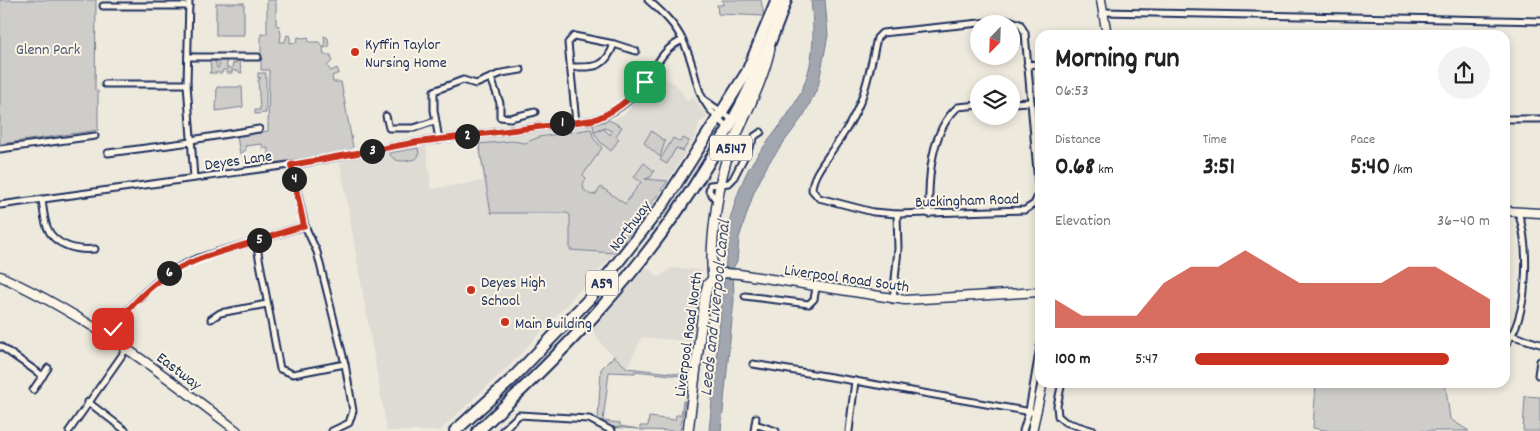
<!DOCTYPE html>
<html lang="en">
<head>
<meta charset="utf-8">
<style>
  :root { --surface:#fff; --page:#f2f2f2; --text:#222; --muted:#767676; --accent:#c8321e }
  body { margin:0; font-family:Dekko,sans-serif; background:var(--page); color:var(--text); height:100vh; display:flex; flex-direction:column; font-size:19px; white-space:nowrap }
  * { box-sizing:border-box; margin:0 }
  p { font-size:16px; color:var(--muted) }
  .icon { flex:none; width:28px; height:28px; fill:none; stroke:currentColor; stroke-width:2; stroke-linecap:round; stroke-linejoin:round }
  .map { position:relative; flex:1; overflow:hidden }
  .drawer { position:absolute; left:1035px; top:30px; width:475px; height:358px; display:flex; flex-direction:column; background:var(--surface); border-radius:15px; box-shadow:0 2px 8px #0003 }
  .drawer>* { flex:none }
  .needle { width:32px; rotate:203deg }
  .fabs { position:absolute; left:970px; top:15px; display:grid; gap:10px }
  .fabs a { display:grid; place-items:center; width:50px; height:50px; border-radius:50%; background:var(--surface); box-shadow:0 2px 8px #0003; font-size:25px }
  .pin { position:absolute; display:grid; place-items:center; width:42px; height:42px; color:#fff; margin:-21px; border-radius:10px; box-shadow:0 2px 8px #0006 }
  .km { position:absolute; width:25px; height:25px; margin:-12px; border-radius:50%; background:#222; color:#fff; font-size:14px; line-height:25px; text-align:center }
  .round { display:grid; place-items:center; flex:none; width:52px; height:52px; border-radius:26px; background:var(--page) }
  .summary { display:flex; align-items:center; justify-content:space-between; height:85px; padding:0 20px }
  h1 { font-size:28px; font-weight:800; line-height:38px }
  .metrics { display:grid; grid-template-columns:repeat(3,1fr); gap:8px; height:85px; padding:5px 20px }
  .metrics div { display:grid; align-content:center }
  .metrics b { font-size:25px; font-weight:800 }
  .metrics small { font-size:14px; font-weight:400 }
  .metrics p { font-size:14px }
  .chart { height:140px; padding:10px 20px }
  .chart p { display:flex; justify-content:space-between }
  .chart svg { width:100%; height:90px; margin-top:5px; fill:var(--accent); opacity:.7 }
  ul { padding:0 20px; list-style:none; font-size:16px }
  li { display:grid; grid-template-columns:80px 60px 1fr; align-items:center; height:38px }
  li i { height:12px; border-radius:6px; background:var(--accent) }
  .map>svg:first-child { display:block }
  .built { fill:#dedbd4 }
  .green { fill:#cfcdca; stroke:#757e94 }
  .water { fill:#a2a7af; stroke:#6c778f }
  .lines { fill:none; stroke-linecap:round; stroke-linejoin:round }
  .street-casing { stroke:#1b2f5e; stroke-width:9 }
  .secondary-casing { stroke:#1b2f5e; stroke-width:11 }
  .primary-casing { stroke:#1b2f5e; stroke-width:12 }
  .highway-casing { stroke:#1b2f5e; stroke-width:14 }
  .street { stroke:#fcf5e5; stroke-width:5 }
  .secondary { stroke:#fcf5e5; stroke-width:8 }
  .primary { stroke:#fcf5e5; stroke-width:9 }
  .highway { stroke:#fcf5e5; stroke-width:10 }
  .route-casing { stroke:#fff; stroke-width:10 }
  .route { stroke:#c8321e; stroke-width:6 }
  .poi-dot { fill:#c8321e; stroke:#fcf5e5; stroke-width:2 }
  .labels { text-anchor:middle; stroke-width:4; stroke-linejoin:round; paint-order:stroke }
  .shield { fill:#fcf5e5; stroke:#5e6a86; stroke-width:1 }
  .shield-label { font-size:15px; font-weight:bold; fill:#1b2f5e }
  .poi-label { font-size:16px; fill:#1b2f5e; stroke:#fcf5e5; text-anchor:start }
  .park-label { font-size:16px; fill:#485679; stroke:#fcf5e5 }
  .street-label { font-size:16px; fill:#1b2f5e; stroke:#fcf5e5 }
  .water-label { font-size:18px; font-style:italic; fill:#445376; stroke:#fcf5e5 }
</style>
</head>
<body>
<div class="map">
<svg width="1540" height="431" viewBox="0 0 1540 431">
  <rect width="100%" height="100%" fill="#eee9dd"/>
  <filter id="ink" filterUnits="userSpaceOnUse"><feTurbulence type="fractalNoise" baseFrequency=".02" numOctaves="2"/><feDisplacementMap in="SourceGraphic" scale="10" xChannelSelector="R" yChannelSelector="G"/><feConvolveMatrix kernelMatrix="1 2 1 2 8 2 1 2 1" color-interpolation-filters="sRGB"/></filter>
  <g filter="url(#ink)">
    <g class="built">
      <polygon points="655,75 675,83 687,101 693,97 707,117 699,123 697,133 668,181 615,253 509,366 439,431 387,431 340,162 426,146 431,189 483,181 478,138 612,120 625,114"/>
      <polygon points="646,267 659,277 671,268 702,270 693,342 642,337 627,368 604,347 592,330"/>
    </g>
    <g class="green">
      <polygon points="0,0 96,0 95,90 98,91 98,130 0,144"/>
      <polygon points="267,0 276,0 276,25 279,26 281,34 280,42 285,42 287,35 290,36 290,43 297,42 298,37 303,38 308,37 309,42 319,42 323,47 325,45 324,36 328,38 329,47 323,48 324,55 331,55 332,61 327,66 331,71 337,68 339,73 332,76 333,82 341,82 353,147 349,151 268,164 268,148 263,149 262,144 245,146 246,150 240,154 237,136 268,131 269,70 261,70 261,34 267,34"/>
      <polygon points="722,0 761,0 764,16 718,14 717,5 723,5"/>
      <rect x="216" y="3" width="28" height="32"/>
      <polygon points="210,60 216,62 217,68 219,67 219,60 226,60 227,68 232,68 233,63 236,63 236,60 239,60 242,73 232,70 232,73 227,73 227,70 223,70 222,73 209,73 211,70"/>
      <polygon points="258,73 266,73 266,113 255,114 255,110 260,110 258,80 261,78 258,78"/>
      <polygon points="217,87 242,87 243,107 216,111"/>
      <polygon points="609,120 622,127 616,136 619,139 611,151 600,142 594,132 604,129 610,135 612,131 605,128 594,131 593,125"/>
      <polygon points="591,129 594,139 602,148 583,175 586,178 583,185 584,190 591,195 596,194 601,187 625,204 641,182 634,177 644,163 654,171 651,177 645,179 668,181 615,253 570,250 570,215 567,213 491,213 479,144 512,141 525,143 539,137"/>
      <polygon points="651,131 665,141 660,157 644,143"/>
      <polygon points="673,138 680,142 683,138 689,141 683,151 676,148 667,164 660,160"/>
      <path d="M 418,148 L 419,155 L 416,159 C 405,161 395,164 389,153 Z"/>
      <polygon points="614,356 627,368 689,375 688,377 681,379 681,376 635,371 635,373 609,372 603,421 620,423 620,426 638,429 610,427 598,419 601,369"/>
      <polygon points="1445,382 1450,419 1469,431 1330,431 1313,428 1316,383"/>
      <polygon points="1525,396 1540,397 1540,431 1523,431"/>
      <polygon points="683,401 685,401 680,431 640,430 640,426 648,426 649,417 675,420 676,415 681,415"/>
    </g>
    <path class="water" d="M 811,0 L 825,0 L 828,35 L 818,87 L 804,115 L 768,164 L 754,192 L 739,238 L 737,261 L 733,268 L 734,300 L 721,431 L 709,431 L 730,220 C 736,199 742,178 754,160 C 771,136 791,115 803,87 C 815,59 814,30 811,0 Z"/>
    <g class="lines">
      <defs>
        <g id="street">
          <polyline points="189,0 187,84 194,178"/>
          <path d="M 648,0 C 662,12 675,24 683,41 C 702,80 689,96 729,128"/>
          <polyline points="103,6 189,6"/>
          <polyline points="1103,12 1540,21"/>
          <path d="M 1009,20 L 1020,24 L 1025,33 L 1039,194 L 1034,204 L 1025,210 L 897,214 L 873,212 L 819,198 L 812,190 C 812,176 825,161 833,149 C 864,107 866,87 877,38 L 882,33 Z"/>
          <polyline points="614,44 636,51"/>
          <polyline points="188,57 258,57"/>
          <polyline points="1027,65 1040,64"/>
          <path d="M 571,67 C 595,67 605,69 614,44 L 574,36 L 568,43 L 576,122"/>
          <polyline points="491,78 500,103 500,117 510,118 535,112"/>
          <polyline points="105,84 187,84"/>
          <polyline points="703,99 733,120"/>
          <polyline points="1011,103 1031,102"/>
          <polyline points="386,116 389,128 414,128 435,121"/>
          <polyline points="1505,119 1540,119"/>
          <polyline points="191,140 259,129"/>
          <polyline points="439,140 434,110 434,91 463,80 476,84 502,73 521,70"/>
          <polyline points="0,149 95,136"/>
          <polyline points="108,153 191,142"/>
          <polyline points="291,165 305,226 317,252 345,364 353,411 349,423 332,431"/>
          <path d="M 42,199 C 43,208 44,219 47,227 C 54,246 78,251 95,249"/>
          <polyline points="717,201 709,191 710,185 729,183 733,179 755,136 761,132"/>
          <path d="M 0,205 L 304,163 L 418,142 L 593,120 C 614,113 632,100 645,82 C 658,64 662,49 683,40"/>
          <path d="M 929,214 C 928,180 930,131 958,107 L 979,105"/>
          <polyline points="256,242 280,369 293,374 345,364"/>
          <polyline points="745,296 809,304 814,299 816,288"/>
          <polyline points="893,300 898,249 897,214"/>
          <polyline points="211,319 220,313 267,304"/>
          <path d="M 108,335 C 130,305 155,277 191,261 C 211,253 232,248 253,242 C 271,237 287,230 305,226"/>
          <polyline points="1513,336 1540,344"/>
          <path d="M 1505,345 C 1529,316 1530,247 1518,212"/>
          <polyline points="0,346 43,376"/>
          <polyline points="753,364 855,381"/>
          <polyline points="1538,375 1540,361"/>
          <polyline points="1062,382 1057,406 1058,416 1065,422 1094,431"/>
          <polyline points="33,390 48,368"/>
          <polyline points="88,402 126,431"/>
          <polyline points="755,424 776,431"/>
          <polyline points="69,431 127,348"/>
          <polyline points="502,431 519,415 589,419 612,431"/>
          <polyline points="754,431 756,418"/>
          <polyline points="849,431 855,381 1037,413"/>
          <polyline points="1023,431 1029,411 1040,347"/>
        </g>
        <g id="secondary">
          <polyline points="1101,0 1107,35"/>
          <polyline points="1505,211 1540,213"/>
          <path d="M 0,276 C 88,316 161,372 237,431"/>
          <polyline points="713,279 725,273 739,274 905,300 1040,292"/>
          <polyline points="1032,431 1043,382"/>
        </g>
        <path id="primary" d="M 688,431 L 705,295 L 708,284 L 713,279 C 709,250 718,183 728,155 C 742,119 762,86 770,48"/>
        <g id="highway">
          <polyline points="455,431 510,381 590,298 664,203 747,72 777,0"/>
          <path d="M 478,431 C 520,392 561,353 599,310 C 678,223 748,111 786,0"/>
        </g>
      </defs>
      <use href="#street" class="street-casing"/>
      <use href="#secondary" class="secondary-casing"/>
      <use href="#primary" class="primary-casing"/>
      <use href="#highway" class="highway-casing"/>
      <use href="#street" class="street"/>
      <use href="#secondary" class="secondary"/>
      <use href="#primary" class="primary"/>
      <use href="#highway" class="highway"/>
    </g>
  </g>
  <g class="lines" filter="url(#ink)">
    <defs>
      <path id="route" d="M 113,329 C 157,270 185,262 253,242 C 271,237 287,230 304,226 L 291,165 L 418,142 L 593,120 C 615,112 630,99 645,82"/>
    </defs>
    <use href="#route" class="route-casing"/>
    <use href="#route" class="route"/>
  </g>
  <g class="poi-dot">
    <circle cx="355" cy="52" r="5"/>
    <circle cx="471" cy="290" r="5"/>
    <circle cx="505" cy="322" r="5"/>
  </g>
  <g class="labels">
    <g class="shield">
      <rect x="710" y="135.5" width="42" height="25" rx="4"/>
      <rect x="586" y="270.5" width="32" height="25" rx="4"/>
    </g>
    <g class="shield-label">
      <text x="731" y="153">A5147</text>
      <text x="602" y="288">A59</text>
    </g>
    <g class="poi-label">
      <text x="365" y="49">Kyffin Taylor<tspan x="365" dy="18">Nursing Home</tspan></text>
      <text x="481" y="287">Deyes High<tspan x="481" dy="18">School</tspan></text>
      <text x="515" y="328">Main Building</text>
    </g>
    <g class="park-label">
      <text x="48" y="54">Glenn Park</text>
    </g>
    <g class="street-label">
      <text transform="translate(238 159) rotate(-8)" y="6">Deyes Lane</text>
      <text transform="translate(967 199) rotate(-2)" y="6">Buckingham Road</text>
      <text transform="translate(629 225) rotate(-53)" y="6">Northway</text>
      <text transform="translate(847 277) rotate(8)" y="6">Liverpool Road South</text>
      <text transform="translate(687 334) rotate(-82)" y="6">Liverpool Road North</text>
      <text transform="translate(180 370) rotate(37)" y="6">Eastway</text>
    </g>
    <g class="water-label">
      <text transform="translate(714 308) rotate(-84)" y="6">Leeds and Liverpool Canal</text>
    </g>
  </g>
</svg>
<div class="fabs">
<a><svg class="needle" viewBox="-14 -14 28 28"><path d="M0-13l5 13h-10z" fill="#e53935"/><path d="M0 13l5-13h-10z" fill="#767676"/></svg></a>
<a><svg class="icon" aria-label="layers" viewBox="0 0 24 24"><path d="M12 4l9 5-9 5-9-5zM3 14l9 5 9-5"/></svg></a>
</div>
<div class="pin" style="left:645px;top:82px;background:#1e9e55"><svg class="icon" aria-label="arrive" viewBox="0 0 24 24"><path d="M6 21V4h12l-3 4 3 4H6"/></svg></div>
<div class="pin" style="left:113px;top:329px;background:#d93025"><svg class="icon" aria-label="check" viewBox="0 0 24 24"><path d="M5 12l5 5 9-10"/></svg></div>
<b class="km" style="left:562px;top:123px">1</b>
<b class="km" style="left:467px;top:136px">2</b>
<b class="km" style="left:372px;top:151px">3</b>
<b class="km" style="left:294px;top:179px">4</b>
<b class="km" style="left:259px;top:240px">5</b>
<b class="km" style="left:169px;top:273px">6</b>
<section class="drawer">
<div class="summary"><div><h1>Morning run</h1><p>06:53</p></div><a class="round"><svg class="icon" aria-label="share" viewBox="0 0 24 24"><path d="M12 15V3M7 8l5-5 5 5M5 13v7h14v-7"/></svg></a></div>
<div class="metrics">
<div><p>Distance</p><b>0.68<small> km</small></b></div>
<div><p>Time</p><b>3:51</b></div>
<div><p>Pace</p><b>5:40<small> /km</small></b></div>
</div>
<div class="chart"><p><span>Elevation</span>36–40 m</p>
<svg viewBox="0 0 160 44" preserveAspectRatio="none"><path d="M0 44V30L10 38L20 38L30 38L40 22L50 14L60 14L70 6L80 14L90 22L100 22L110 22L120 22L130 14L140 14L150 22L160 30V44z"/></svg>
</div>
<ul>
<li><b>100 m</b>5:47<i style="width:86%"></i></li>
</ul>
</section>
</div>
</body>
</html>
